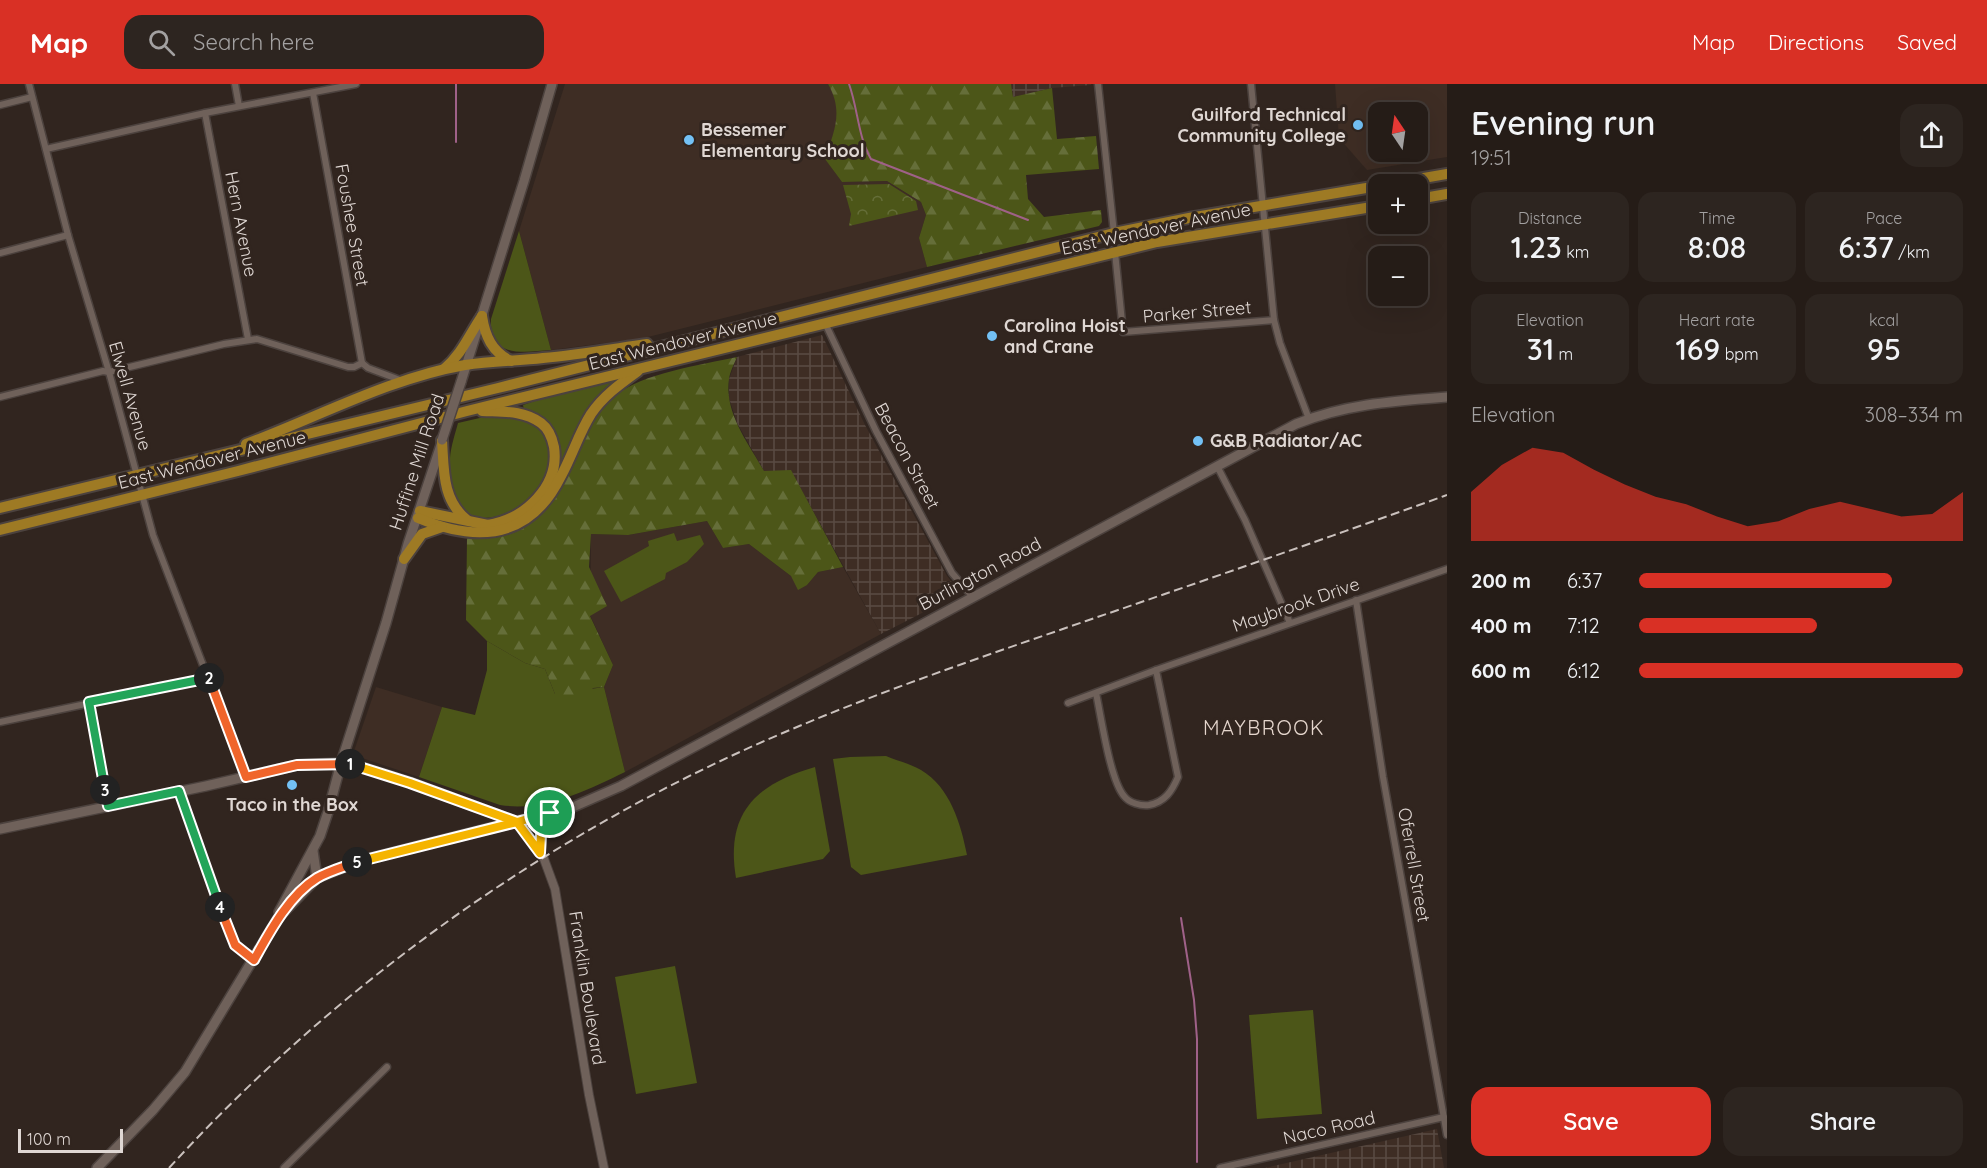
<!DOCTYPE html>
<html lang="en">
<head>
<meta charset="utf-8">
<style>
  :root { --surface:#251c17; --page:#2d2520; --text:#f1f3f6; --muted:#a3a1a1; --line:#423a36; --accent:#d93025 }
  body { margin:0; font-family:Quicksand,sans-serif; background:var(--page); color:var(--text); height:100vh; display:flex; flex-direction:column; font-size:22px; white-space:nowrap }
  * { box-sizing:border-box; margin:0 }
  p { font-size:20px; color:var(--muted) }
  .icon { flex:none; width:33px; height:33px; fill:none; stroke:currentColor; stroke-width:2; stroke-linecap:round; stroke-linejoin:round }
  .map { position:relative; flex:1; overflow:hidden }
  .drawer { display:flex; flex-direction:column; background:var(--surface); width:540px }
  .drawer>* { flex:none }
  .needle { width:39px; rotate:347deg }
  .fabs { position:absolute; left:1368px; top:18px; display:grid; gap:12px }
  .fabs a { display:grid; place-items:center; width:60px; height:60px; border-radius:12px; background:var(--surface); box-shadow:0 6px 24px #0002,0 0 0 2px var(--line); font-size:30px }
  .scale { position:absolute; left:18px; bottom:15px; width:105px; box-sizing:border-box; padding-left:6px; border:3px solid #dfd7d3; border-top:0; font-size:16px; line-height:21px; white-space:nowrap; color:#dfd7d3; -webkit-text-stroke:4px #31251f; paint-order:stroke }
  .pin { position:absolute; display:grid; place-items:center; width:51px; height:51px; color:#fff; margin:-26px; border:3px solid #fff; border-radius:50%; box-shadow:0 2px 6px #0007 }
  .km { position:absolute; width:30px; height:30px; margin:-15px; border-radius:50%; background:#222; color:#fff; font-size:16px; line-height:30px; text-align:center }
  .round { display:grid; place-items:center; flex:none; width:63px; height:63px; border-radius:18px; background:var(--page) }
  .headline { display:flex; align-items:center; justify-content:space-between; height:102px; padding:0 24px }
  h1 { font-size:33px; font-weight:600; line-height:45px }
  .metrics { display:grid; grid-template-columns:repeat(3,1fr); gap:9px; height:102px; padding:6px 24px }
  .metrics div { display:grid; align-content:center; border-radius:15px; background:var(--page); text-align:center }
  .metrics b { font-size:30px; font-weight:600 }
  .metrics small { font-size:16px; font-weight:400 }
  .metrics p { font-size:16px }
  .chart { height:168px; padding:12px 24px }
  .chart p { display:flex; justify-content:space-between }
  .chart svg { width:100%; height:108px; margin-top:6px; fill:var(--accent); opacity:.7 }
  .button { display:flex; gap:12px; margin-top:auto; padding:12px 24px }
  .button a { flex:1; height:69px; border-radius:18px; background:var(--accent); color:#fff; font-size:24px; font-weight:600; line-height:69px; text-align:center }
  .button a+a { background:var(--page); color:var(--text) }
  ul { padding:0 24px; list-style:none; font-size:20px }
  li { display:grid; grid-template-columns:96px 72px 1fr; align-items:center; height:45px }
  li i { height:15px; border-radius:8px; background:var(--accent) }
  header { display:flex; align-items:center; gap:36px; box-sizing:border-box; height:84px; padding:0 30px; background:var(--accent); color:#fff }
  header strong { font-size:28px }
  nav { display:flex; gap:33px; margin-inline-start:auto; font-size:21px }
  .search { width:420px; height:54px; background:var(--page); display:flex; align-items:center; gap:15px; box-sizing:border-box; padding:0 21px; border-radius:18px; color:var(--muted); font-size:22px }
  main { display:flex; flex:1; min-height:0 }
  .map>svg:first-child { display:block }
  .built { fill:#3e2d24; fill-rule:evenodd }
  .industrial { fill:url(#industrial-grid) }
  .green { fill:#4c5618 }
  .forest { fill:url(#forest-firs) }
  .park { fill:url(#park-crowns) }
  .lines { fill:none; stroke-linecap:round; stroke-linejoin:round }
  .stream { stroke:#9f6188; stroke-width:2 }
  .minor-casing { stroke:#4c423e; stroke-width:9 }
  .tertiary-casing { stroke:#4c423e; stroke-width:10 }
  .secondary-casing { stroke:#4c423e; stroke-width:12 }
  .trunk-casing { stroke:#4c423e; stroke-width:14 }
  .minor { stroke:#6f615a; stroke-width:6 }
  .tertiary { stroke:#6f615a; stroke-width:8 }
  .secondary { stroke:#6f615a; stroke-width:9 }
  .trunk { stroke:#9e7a24; stroke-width:10 }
  .rail { stroke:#cac1bd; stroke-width:2; stroke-dasharray:9 4.5; stroke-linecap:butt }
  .secondary-bridge-casing { stroke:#4c423e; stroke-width:12; stroke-linecap:butt }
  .secondary-bridge { stroke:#6f615a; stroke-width:9 }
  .split-1-casing { stroke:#fff; stroke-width:12 }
  .split-2-casing { stroke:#fff; stroke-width:12 }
  .split-3-casing { stroke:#fff; stroke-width:12 }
  .split-4-casing { stroke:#fff; stroke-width:12 }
  .split-5-casing { stroke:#fff; stroke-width:12 }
  .split-6-casing { stroke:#fff; stroke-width:12 }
  .split-1 { stroke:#f5b400; stroke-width:8 }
  .split-2 { stroke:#f0652b; stroke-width:8 }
  .split-3 { stroke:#22a559; stroke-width:8 }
  .split-4 { stroke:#22a559; stroke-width:8 }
  .split-5 { stroke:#f0652b; stroke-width:8 }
  .split-6 { stroke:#f5b400; stroke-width:8 }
  .poi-dot { fill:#73c1f5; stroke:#31251f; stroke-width:2 }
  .labels { text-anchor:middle; stroke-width:6; stroke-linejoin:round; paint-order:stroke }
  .poi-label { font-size:18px; font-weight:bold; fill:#dfd7d3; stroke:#31251f; text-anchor:start }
  .street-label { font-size:18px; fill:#dfd7d3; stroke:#31251f }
  .neighbourhood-label { font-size:20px; letter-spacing:1.5px; fill:#e5d6cd; stroke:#31251f }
</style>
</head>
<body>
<header>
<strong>Map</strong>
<div class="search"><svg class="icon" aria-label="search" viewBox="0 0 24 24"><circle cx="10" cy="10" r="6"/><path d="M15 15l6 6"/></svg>Search here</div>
<nav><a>Map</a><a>Directions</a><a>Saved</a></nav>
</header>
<main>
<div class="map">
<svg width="1447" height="1084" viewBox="0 0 1447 1084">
  <defs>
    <pattern id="industrial-grid" width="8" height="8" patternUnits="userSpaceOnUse" patternTransform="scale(1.5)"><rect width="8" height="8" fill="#3e2d24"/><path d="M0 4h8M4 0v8" fill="none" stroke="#594b43"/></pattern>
    <pattern id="forest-firs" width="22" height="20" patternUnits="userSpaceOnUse" patternTransform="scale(1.5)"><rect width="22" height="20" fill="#4c5618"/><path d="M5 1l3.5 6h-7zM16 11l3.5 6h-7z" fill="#656e39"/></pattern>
    <pattern id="park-crowns" width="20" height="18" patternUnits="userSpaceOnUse" patternTransform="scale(1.5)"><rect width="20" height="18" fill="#4c5618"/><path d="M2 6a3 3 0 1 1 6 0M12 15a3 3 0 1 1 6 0" fill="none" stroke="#656e39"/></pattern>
  </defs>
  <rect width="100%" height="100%" fill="#31251f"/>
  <g class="built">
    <polygon points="565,0 828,0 837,15 837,37 826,76 842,98 887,97 921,118 926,131 919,154 927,183 644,254 551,266 519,147"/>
    <path d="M 1335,0 L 1447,0 L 1447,73 L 1367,86 L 1339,54 ZM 1418,28 L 1418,68 L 1378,68 L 1378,28 Z"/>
    <polygon points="707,437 723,464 749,460 791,492 807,501 818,488 843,483 881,550 625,688 604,603 613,581 590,531 591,450 628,451"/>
    <polygon points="376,603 442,623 419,693 356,672 354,667"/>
  </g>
  <g class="industrial">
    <polygon points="1011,0 1091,0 1091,1 1052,4 1013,13"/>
    <polygon points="822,251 865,341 947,492 958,506 957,511 881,550 791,387 764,387 737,339 729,314 729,295 737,273"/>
    <polygon points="1437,1045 1444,1084 1265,1084"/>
  </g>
  <g class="green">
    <path d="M 519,147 L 551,266 C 524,268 489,275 491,235 Z"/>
    <path d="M 615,296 L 615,299 L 560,386 L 557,385 C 564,354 554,335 524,326 L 523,321 L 552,311 Z"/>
    <path d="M 484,333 C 513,334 543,332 550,366 C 561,422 439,482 450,374 C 451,362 455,350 458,339 Z"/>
    <polygon points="674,449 677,457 700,451 704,460 687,478 666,489 665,495 621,518 604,487 649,462 648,457"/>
    <path d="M 487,557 L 525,579 L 545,585 L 555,610 L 604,603 L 625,688 C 586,707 544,728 500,721 L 419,693 L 442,623 L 475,631 L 487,586 Z"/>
    <path d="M 886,672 C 898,677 911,680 921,686 C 950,703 961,740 967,771 L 861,791 L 851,783 L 833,675 L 850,673 Z"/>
    <path d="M 815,683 L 830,767 L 823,775 L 736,794 C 725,729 756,700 815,683 Z"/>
    <polygon points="675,882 697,999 636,1010 615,893"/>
    <polygon points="1313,926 1322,1030 1257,1035 1249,931"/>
  </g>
  <g class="forest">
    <path d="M 828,0 L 1011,0 L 1013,13 L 1052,4 L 1057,55 L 1096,52 L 1099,85 L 1026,91 L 1028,115 L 1044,133 L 1101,126 L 1102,138 L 1099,142 L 927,183 L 919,154 L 926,131 L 921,118 L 887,97 L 842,98 L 825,75 C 834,47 844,28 828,0 Z"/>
    <path d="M 737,273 C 734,280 730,288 729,295 C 724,329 749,360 764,387 L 791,386 L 843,483 L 818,488 L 807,501 L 798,506 L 791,492 L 749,460 L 723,464 L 707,437 L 628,451 L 591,450 L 589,483 L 607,522 L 590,532 L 613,581 L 604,603 L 593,604 L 583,616 L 562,616 L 555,610 L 545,585 L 525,579 L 487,557 L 466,536 L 467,454 C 486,456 504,454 521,445 C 576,415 571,348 615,312 C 642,289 701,281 737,273 Z"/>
  </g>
  <polygon class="park" points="889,100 916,117 918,126 849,142 851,130 843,101"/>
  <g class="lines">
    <g class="stream">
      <path d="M 849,0 C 858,25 858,53 871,75 L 1028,136"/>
      <polyline points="456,58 456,0"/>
      <polyline points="1181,834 1194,916 1197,955 1197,1078"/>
    </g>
    <defs>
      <g id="minor">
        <polyline points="29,0 68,151 109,288 153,451 246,693"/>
        <polyline points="235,0 239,22"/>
        <polyline points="1098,0 1114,149"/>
        <polyline points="1251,0 1274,236 1280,259 1309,335"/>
        <polyline points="313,9 362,279"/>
        <polyline points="0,21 32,13"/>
        <polyline points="205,29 248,255"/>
        <polyline points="46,65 205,29 356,0"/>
        <polyline points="1115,168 1123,248 1274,236"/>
        <polyline points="0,169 68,151"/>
        <polyline points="825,239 876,347 952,489 972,512"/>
        <polyline points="0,313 103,287 109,288 224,260 257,255 348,283 354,283 362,279 368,284 400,296"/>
        <polyline points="1217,382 1245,436 1290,539"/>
        <polyline points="1356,516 1383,693 1447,1051"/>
        <path d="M 1096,609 C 1101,632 1110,696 1124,712 C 1129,719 1141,722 1149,721 C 1165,718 1172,707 1178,693 L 1156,586"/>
        <polyline points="89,618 108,722"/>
        <polyline points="1068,619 1156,586 1447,485"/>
        <polyline points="0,638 209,594"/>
        <polyline points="179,707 232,855 235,861 254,876"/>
        <polyline points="284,1084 387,983"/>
        <polyline points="1220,1084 1444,1033"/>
      </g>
      <g id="tertiary">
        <polyline points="517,738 544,775 555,805 589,1011 604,1084"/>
        <polyline points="540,769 541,751 550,729"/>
      </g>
      <g id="secondary">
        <polyline points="461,298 524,97 552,0"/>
        <polyline points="0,745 206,702 297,681 341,679 352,680 409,698 517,738"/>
        <polyline points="313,767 317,794"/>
        <polyline points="279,828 320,752 328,728 341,679 386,539 408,460 441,361"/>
        <path d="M 97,1084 L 153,1026 L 185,988 L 278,834 L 317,794 L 363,776 L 573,723 L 621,702 L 1296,340 C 1345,320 1394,317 1447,313"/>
      </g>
      <g id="trunk">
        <polyline points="1389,100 1447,90"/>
        <polyline points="1418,115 1447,110"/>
        <path d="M 482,232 C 485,252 492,268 511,277"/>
        <path d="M 444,285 C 462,270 469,251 482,232"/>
        <path d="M 442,356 C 444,386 442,416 467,436"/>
        <path d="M 246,360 C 318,333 390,294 465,281 C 491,277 517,277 543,274 C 578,271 612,265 647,260"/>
        <polyline points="0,424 498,304 1114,149 1189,134 1378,102"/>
        <path d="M 420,427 L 488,441 C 525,435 560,402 554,363 C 552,353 549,345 541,339 C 523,326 503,328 482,327"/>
        <path d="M 418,434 C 478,459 530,455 561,392 C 572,372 579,349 591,330 C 603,312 620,300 638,287"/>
        <polyline points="0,446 238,387 467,327 1157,158 1378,122"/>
        <polyline points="404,475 422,450 442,443"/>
      </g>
    </defs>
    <use href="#minor" class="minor-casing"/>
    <use href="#tertiary" class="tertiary-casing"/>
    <use href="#secondary" class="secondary-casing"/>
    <use href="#trunk" class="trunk-casing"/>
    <use href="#minor" class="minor"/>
    <use href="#tertiary" class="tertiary"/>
    <use href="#secondary" class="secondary"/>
    <use href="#trunk" class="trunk"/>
    <path class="rail" d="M 169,1084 C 329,909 527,765 742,667 C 854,616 970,577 1086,537 C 1206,496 1327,454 1447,411"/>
    <defs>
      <polyline id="secondary-bridge" points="442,356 461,298"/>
    </defs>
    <use href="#secondary-bridge" class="secondary-bridge-casing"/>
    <use href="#secondary-bridge" class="secondary-bridge"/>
  </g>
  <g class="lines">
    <defs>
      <polyline id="split-1" points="350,680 410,699 517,738 550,729"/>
      <polyline id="split-2" points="209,594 246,693 297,681 350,680"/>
      <polyline id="split-3" points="105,706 89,618 209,594"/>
      <polyline id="split-4" points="105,706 108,722 179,707 220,823"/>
      <path id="split-5" d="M 220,823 L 235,861 L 254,876 C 269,849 289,811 317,794 C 329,787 344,783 357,778"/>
      <polyline id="split-6" points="357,778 517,738 540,769 541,751 550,729"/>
    </defs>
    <use href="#split-1" class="split-1-casing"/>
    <use href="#split-2" class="split-2-casing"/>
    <use href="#split-3" class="split-3-casing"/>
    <use href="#split-4" class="split-4-casing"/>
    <use href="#split-5" class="split-5-casing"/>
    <use href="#split-6" class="split-6-casing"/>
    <use href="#split-1" class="split-1"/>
    <use href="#split-2" class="split-2"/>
    <use href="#split-3" class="split-3"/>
    <use href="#split-4" class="split-4"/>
    <use href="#split-5" class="split-5"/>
    <use href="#split-6" class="split-6"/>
  </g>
  <g class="poi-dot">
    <circle cx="1358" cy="41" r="6"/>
    <circle cx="689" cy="56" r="6"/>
    <circle cx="992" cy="252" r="6"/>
    <circle cx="1198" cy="357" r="6"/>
    <circle cx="292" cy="701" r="6"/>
  </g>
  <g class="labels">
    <g class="poi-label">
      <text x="1346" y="37" text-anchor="end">Guilford Technical<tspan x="1346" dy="21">Community College</tspan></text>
      <text x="701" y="52">Bessemer<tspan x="701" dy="21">Elementary School</tspan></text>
      <text x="1004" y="248">Carolina Hoist<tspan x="1004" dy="21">and Crane</tspan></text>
      <text x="1210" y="363">G&amp;B Radiator/AC</text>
      <text x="292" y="727" text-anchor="middle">Taco in the Box</text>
    </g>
    <g class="street-label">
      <text transform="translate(241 140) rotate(79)" y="6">Hern Avenue</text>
      <text transform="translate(352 141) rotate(80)" y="6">Foushee Street</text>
      <text transform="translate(1156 145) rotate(-12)" y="6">East Wendover Avenue</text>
      <text transform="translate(1197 228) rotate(-5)" y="6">Parker Street</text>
      <text transform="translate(683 257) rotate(-14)" y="6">East Wendover Avenue</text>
      <text transform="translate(130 312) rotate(74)" y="6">Elwell Avenue</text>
      <text transform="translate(907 372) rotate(62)" y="6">Beacon Street</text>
      <text transform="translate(212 376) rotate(-14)" y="6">East Wendover Avenue</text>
      <text transform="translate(417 378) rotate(-72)" y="6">Huffine Mill Road</text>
      <text transform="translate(980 490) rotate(-28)" y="6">Burlington Road</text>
      <text transform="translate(1296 521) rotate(-19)" y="6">Maybrook Drive</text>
      <text transform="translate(1414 781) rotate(80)" y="6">Oferrell Street</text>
      <text transform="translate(587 904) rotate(81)" y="6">Franklin Boulevard</text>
      <text transform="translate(1329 1044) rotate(-13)" y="6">Naco Road</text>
    </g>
    <g class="neighbourhood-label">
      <text x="1264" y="651">MAYBROOK</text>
    </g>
  </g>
</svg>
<div class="fabs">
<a><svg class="needle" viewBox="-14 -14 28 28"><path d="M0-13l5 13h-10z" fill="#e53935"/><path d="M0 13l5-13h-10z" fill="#a3a1a1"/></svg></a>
<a>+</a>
<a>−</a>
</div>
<div class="scale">100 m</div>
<div class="pin" style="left:550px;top:729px;background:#1e9e55"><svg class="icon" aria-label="arrive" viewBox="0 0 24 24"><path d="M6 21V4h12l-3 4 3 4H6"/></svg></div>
<b class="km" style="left:350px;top:680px">1</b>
<b class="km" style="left:209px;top:594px">2</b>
<b class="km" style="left:105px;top:706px">3</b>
<b class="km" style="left:220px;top:823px">4</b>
<b class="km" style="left:357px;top:778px">5</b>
</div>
<section class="drawer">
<div class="headline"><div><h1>Evening run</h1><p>19:51</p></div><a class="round"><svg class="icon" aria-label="share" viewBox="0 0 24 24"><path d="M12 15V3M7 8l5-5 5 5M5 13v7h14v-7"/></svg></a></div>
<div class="metrics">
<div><p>Distance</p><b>1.23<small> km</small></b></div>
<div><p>Time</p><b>8:08</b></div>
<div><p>Pace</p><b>6:37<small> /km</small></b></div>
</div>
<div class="metrics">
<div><p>Elevation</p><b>31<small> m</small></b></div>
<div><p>Heart rate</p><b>169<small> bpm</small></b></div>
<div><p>kcal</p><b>95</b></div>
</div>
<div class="chart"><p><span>Elevation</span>308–334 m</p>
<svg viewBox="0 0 160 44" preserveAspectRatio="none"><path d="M0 44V24L10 13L20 6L30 8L40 15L50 21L60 26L70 29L80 34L90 38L100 36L110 31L120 28L130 31L140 34L150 33L160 24V44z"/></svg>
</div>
<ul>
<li><b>200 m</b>6:37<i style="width:78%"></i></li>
<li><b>400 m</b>7:12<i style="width:55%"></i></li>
<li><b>600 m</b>6:12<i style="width:100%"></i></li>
</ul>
<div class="button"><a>Save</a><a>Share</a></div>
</section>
</main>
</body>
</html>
